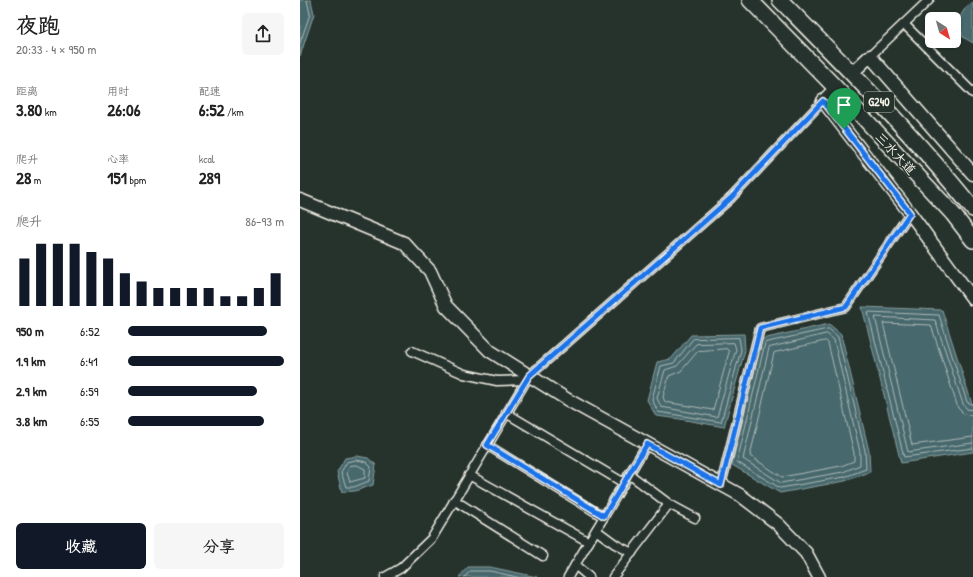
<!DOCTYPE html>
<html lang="zh">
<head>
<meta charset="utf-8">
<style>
  :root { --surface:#fff; --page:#f6f6f6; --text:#222; --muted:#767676; --accent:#111827 }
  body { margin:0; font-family:"Patrick Hand","LXGW WenKai TC",sans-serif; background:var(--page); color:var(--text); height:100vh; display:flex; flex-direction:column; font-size:15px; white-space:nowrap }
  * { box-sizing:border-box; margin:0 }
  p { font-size:13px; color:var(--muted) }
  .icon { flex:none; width:22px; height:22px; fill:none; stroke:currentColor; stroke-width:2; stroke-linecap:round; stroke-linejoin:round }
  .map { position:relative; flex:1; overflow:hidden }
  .details { display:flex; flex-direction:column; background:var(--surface); width:300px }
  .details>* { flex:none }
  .needle { width:26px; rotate:143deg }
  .fabs { position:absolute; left:625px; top:12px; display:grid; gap:8px }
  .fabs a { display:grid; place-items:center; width:36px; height:36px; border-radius:6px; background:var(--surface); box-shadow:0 1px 3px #0004; font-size:20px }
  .pin { position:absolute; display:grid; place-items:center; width:34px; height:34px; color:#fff; margin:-41px -17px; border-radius:50% 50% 50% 0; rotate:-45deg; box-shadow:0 0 4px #0007 }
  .pin .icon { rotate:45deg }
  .round { display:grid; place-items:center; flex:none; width:42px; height:42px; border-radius:6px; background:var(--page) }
  .headline { display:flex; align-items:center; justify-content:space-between; height:68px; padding:0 16px }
  h1 { font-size:22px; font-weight:700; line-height:30px }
  .stats { display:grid; grid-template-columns:repeat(3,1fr); gap:6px; height:68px; padding:4px 16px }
  .stats div { display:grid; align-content:center }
  .stats b { font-size:17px; font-weight:700 }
  .stats small { font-size:11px; font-weight:400 }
  .stats p { font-size:11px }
  .chart { height:112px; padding:8px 16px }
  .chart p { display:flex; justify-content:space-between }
  .chart svg { width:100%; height:72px; margin-top:4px; stroke:var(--accent); stroke-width:6 }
  .cta { display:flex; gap:8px; margin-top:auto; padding:8px 16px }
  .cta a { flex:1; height:46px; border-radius:6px; background:var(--accent); color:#fff; font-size:16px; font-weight:700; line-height:46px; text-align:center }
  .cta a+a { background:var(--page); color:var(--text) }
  ul { padding:0 16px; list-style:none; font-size:13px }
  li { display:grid; grid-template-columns:64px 48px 1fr; align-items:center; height:30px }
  li i { height:10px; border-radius:5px; background:var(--accent) }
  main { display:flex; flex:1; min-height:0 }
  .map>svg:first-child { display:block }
  .water { fill:#47686d; stroke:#8c9f9e }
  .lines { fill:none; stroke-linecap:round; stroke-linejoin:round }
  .shore { stroke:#afbab7; stroke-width:1 }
  .street-casing { stroke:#f4f1e8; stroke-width:11 }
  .secondary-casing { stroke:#f4f1e8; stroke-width:15 }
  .highway-casing { stroke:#f4f1e8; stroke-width:18 }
  .street { stroke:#26332d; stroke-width:8 }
  .secondary { stroke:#26332d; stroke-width:12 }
  .highway { stroke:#26332d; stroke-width:15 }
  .route-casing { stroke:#fff; stroke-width:8 }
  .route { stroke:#1a73e8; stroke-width:5 }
  .labels { text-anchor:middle; stroke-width:3; stroke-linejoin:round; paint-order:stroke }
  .shield { fill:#26332d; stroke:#b6b8b0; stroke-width:1 }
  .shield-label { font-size:12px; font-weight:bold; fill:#f4f1e8 }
  .street-label { font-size:13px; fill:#f4f1e8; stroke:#26332d }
</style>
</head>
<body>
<main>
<section class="details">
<div class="headline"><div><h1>夜跑</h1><p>20:33 · 4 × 950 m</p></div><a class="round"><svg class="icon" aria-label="share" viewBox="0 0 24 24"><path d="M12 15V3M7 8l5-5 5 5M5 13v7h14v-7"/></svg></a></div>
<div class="stats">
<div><p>距离</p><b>3.80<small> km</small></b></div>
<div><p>用时</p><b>26:06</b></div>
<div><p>配速</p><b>6:52<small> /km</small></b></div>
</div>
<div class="stats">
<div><p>爬升</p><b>28<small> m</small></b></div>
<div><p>心率</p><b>151<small> bpm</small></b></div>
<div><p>kcal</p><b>289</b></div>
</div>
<div class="chart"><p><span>爬升</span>86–93 m</p>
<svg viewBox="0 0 160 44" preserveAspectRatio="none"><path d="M5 44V15M15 44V6M25 44V6M35 44V6M45 44V11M55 44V15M65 44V24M75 44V29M85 44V33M95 44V33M105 44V33M115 44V33M125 44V38M135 44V38M145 44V33M155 44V24"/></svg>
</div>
<ul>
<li><b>950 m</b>6:52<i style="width:89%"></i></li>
<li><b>1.9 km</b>6:41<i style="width:100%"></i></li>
<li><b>2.9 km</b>6:59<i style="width:83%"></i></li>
<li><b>3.8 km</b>6:55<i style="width:87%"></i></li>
</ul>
<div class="cta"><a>收藏</a><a>分享</a></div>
</section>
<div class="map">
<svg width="673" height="577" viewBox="0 0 673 577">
  <rect width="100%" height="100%" fill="#26332d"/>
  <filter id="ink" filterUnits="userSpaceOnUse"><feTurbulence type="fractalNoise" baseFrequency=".025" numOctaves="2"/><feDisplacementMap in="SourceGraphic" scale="8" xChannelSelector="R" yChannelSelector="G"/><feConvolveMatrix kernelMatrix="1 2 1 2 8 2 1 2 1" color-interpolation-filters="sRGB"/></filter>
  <g filter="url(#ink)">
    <g class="water">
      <polygon points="0,0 11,0 14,14 0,56"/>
      <polygon points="673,2 673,43 663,37 658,20 666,7"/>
      <polygon points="562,307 642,310 673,407 673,452 601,463"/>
      <polygon points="529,324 541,334 569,451 570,472 545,481 480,493 432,465 462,339"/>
      <polygon points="444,334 445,350 424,427 380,419 356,416 347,400 357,362 371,359 391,335"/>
      <polygon points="57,456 68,458 76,465 73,485 55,491 42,492 37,472 45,458"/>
      <polygon points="168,567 190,567 237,577 159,577"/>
    </g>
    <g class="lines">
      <g class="shore">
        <polyline points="0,43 10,14 7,0"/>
        <polygon points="529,329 538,337 565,451 566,469 544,477 480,488 437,462 465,343"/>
        <polygon points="527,334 534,340 560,452 560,465 543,472 481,483 443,459 469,348"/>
        <polygon points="439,338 441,350 421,422 358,412 352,399 361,366 374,363 393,339"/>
        <polygon points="526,341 528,343 554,453 554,461 541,466 482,477 450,456 474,353"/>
        <polygon points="434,343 436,349 417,417 361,407 357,398 365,370 377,366 396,344"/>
        <polygon points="427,349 429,352 413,410 365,402 363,397 369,376 381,371 398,351"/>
        <polyline points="673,405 667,402 639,315 568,312 604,457 673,448"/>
        <polyline points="673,410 667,409 663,404 635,320 575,317 608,452 673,443"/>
        <polyline points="673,416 664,414 658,408 631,325 583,323 612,445 673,437"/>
        <polygon points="57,460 66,462 71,467 69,481 54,487 46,487 41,472 47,462"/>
        <polygon points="57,465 65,469 65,478 50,482 47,473 50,466"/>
        <polyline points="165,577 170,571 190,571 217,577"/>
      </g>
      <defs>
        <g id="street">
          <polyline points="604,24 673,93"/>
          <polyline points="570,56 629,0"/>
          <polyline points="112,351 164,374 197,381 226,380"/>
          <polyline points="206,413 324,483"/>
          <polyline points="187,445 304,517"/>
          <polyline points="329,474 369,504 395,518"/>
          <polyline points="169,475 289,542"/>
          <polyline points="421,485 460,328 546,307 610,213"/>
          <polyline points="154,500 243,556"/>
          <polyline points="296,530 315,544 332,553"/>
          <polyline points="275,565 289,577"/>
          <polyline points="85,577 101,568 132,538 229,376 431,198 523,101"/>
          <polyline points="268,577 347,444"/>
          <polyline points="313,577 369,504"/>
        </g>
        <g id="secondary">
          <polyline points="552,73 570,56 673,174"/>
          <polyline points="536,88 523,101 610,213 673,299"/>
          <polyline points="0,200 104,243 130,271 146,306 190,351 268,400 440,495 478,524 506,553 519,577"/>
        </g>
        <g id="highway">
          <polyline points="450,0 536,88 653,214 673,240"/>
          <path d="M 480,0 C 546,67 614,135 673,209"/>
        </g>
      </defs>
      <use href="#street" class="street-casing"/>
      <use href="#secondary" class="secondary-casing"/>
      <use href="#highway" class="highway-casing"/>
      <use href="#street" class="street"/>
      <use href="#secondary" class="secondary"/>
      <use href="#highway" class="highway"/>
    </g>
  </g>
  <g class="lines" filter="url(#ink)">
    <defs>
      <polygon id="route" points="523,101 610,213 546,307 460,328 421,485 347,444 304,516 187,445 229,376 431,198"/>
    </defs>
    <use href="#route" class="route-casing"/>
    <use href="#route" class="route"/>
  </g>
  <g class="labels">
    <rect class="shield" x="564" y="92" width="30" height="20" rx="3"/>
    <g class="shield-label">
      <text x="579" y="106">G240</text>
    </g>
    <g class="street-label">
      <text transform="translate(596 153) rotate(47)" y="5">三水大道</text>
    </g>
  </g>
</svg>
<div class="fabs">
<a><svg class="needle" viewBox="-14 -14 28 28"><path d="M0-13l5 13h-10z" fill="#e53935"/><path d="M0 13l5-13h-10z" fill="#767676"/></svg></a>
</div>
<div class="pin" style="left:544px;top:129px;background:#1e9e55"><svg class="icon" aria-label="arrive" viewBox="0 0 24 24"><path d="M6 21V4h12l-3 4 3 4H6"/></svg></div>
</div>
</main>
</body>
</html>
